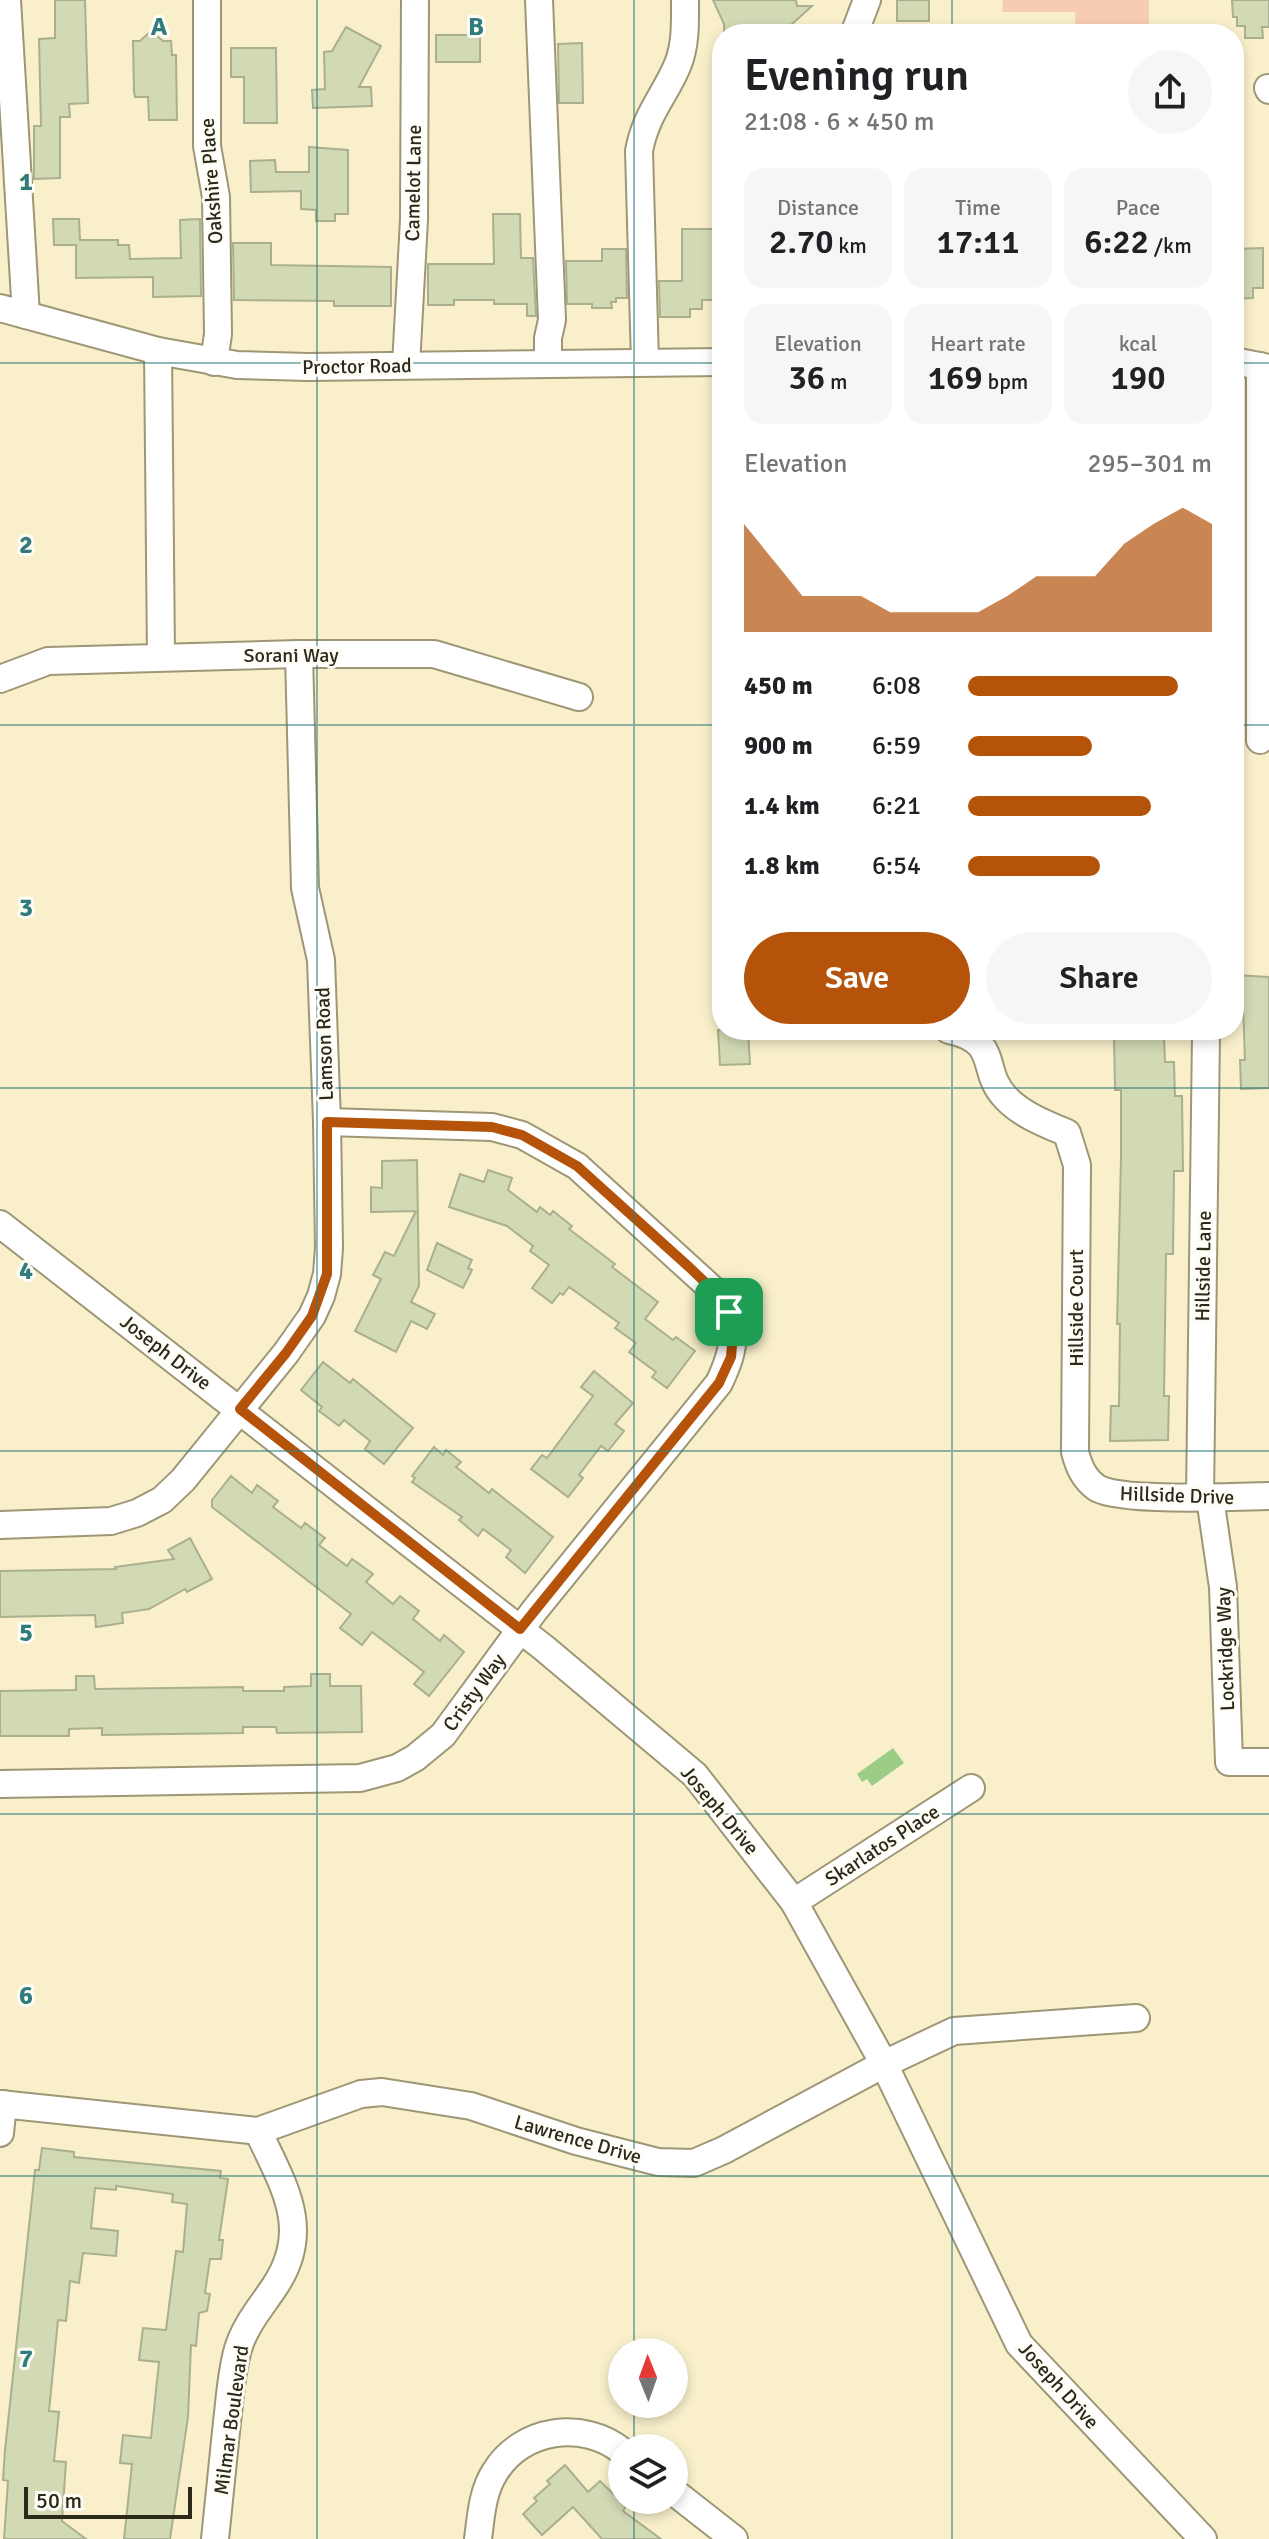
<!DOCTYPE html>
<html lang="en">
<head>
<meta charset="utf-8">
<style>
  :root { --surface:#fff; --page:#f6f6f6; --text:#202124; --muted:#757577; --accent:#b45309 }
  body { margin:0; font-family:Signika,sans-serif; background:var(--page); color:var(--text); height:100vh; display:flex; flex-direction:column; font-size:30px; white-space:nowrap }
  * { box-sizing:border-box; margin:0 }
  p { font-size:26px; color:var(--muted) }
  .icon { flex:none; width:44px; height:44px; fill:none; stroke:currentColor; stroke-width:2; stroke-linecap:round; stroke-linejoin:round }
  .map { position:relative; flex:1; overflow:hidden }
  .sheet { position:absolute; left:712px; top:24px; width:532px; height:1016px; display:flex; flex-direction:column; background:var(--surface); border-radius:32px; box-shadow:0 4px 12px #0003 }
  .sheet>* { flex:none }
  .needle { width:52px; rotate:359deg }
  .fabs { position:absolute; left:608px; top:2338px; display:grid; gap:16px }
  .fabs a { display:grid; place-items:center; width:80px; height:80px; border-radius:50%; background:var(--surface); box-shadow:0 4px 12px #0003; font-size:40px }
  .scale { position:absolute; left:24px; bottom:20px; width:168px; box-sizing:border-box; padding-left:8px; border:4px solid #2c291b; border-top:0; font-size:22px; line-height:28px; white-space:nowrap; color:#2c291b; -webkit-text-stroke:6px #fefdf5; paint-order:stroke }
  .pin { position:absolute; display:grid; place-items:center; width:68px; height:68px; color:#fff; margin:-34px; border-radius:16px; box-shadow:0 4px 12px #0006 }
  .round { display:grid; place-items:center; flex:none; width:84px; height:84px; border-radius:42px; background:var(--page) }
  .overview { display:flex; align-items:center; justify-content:space-between; height:136px; padding:0 32px }
  h1 { font-size:44px; font-weight:600; line-height:60px }
  .figures { display:grid; grid-template-columns:repeat(3,1fr); gap:12px; height:136px; padding:8px 32px }
  .figures div { display:grid; align-content:center; border-radius:20px; background:var(--page); text-align:center }
  .figures b { font-size:34px; font-weight:600 }
  .figures small { font-size:22px; font-weight:400 }
  .figures p { font-size:22px }
  .chart { height:224px; padding:16px 32px }
  .chart p { display:flex; justify-content:space-between }
  .chart svg { width:100%; height:144px; margin-top:8px; fill:var(--accent); opacity:.7 }
  .primary-button { display:flex; gap:16px; margin-top:auto; padding:16px 32px }
  .primary-button a { flex:1; height:92px; border-radius:48px; background:var(--accent); color:#fff; font-size:32px; font-weight:600; line-height:92px; text-align:center }
  .primary-button a+a { background:var(--page); color:var(--text) }
  ul { padding:0 32px; list-style:none; font-size:26px }
  li { display:grid; grid-template-columns:128px 96px 1fr; align-items:center; height:60px }
  li i { height:20px; border-radius:10px; background:var(--accent) }
  .map>svg:first-child { display:block }
  .green { fill:#f6cdb1 }
  .water { fill:#9ccd87 }
  .building { fill:#d2d9b5; stroke:#aab08d; stroke-width:2 }
  .lines { fill:none; stroke-linecap:round; stroke-linejoin:round }
  .street-casing { stroke:#9e9674; stroke-width:30 }
  .street { stroke:#fff; stroke-width:26 }
  .route-casing { stroke:#fff; stroke-width:16 }
  .route { stroke:#b45309; stroke-width:10 }
  .grid { fill:none; stroke:#327b7d; stroke-width:2; stroke-opacity:0.55 }
  .labels { text-anchor:middle; stroke-width:6; stroke-linejoin:round; paint-order:stroke }
  .street-label { font-size:20px; fill:#2c291b; stroke:#fefdf5 }
  .grid-label { font-size:26px; text-anchor:middle; font-weight:bold; fill:#327b7d; stroke:#fefdf5; stroke-width:6; stroke-linejoin:round; paint-order:stroke }
</style>
</head>
<body>
<div class="map">
<svg width="1269" height="2539" viewBox="0 0 1269 2539">
  <rect width="100%" height="100%" fill="#f9f0cb"/>
  <polygon class="green" points="1003,0 1149,0 1149,34 1076,34 1075,12 1002,12"/>
  <polygon class="water" points="893,1748 904,1763 872,1786 867,1779 862,1782 857,1774"/>
  <g class="building">
    <polygon points="55,0 85,0 88,103 69,104 70,117 60,117 60,178 34,179 34,126 41,126 39,39 55,38"/>
    <polygon points="713,0 796,0 797,6 812,6 791,25 765,25 765,29 751,29 751,34 724,34 724,24"/>
    <rect x="897" y="0" width="32" height="21"/>
    <polygon points="1232,0 1269,0 1269,27 1262,27 1263,38 1245,38 1245,26 1237,26 1237,17 1233,17"/>
    <polygon points="346,27 381,46 359,87 371,87 372,106 313,108 312,90 325,89 324,52 332,51"/>
    <polygon points="151,31 163,41 171,41 172,55 176,55 177,120 149,120 148,97 135,97 134,92 133,41 140,41"/>
    <rect x="436" y="35" width="44" height="27"/>
    <polygon points="582,43 583,103 559,103 558,44"/>
    <polygon points="231,48 276,48 277,123 244,123 244,77 231,77"/>
    <polygon points="309,147 348,150 348,214 335,214 335,221 316,221 316,210 301,209 301,191 251,192 250,161 275,160 276,172 309,172"/>
    <polygon points="493,214 520,214 521,258 533,258 536,316 527,316 527,304 494,304 494,300 454,300 454,305 428,305 428,264 494,264"/>
    <polygon points="53,219 79,219 80,240 118,240 118,245 129,245 130,259 181,258 180,220 200,219 201,296 153,297 153,277 76,278 76,245 54,245"/>
    <polygon points="682,229 722,229 722,300 702,300 702,309 690,309 690,317 660,317 659,281 682,281"/>
    <polygon points="233,243 271,243 271,265 391,267 391,306 334,306 334,301 234,300"/>
    <polygon points="1263,248 1263,288 1253,288 1253,298 1234,299 1234,249"/>
    <polygon points="602,249 626,249 627,298 616,298 616,302 611,302 612,308 592,308 592,304 567,304 566,261 602,261"/>
    <polygon points="1234,975 1269,977 1269,1088 1241,1089 1240,1060 1245,1060 1243,1005 1234,1005"/>
    <polygon points="718,1030 748,1030 750,1064 720,1065"/>
    <polygon points="1114,1036 1164,1037 1165,1062 1174,1062 1175,1096 1182,1096 1183,1171 1174,1171 1173,1254 1166,1254 1164,1396 1169,1396 1168,1440 1110,1441 1111,1406 1119,1406 1120,1324 1117,1324 1121,1158 1121,1090 1115,1090"/>
    <polygon points="417,1160 419,1286 411,1302 435,1314 427,1329 411,1321 396,1352 355,1331 381,1279 373,1275 385,1252 394,1256 416,1211 371,1212 371,1187 382,1188 382,1161"/>
    <polygon points="488,1170 512,1178 508,1190 537,1212 540,1207 550,1215 553,1211 572,1226 569,1229 615,1264 612,1267 658,1302 645,1319 673,1340 676,1337 695,1351 667,1388 652,1377 656,1372 629,1352 636,1343 615,1328 619,1323 569,1287 563,1295 560,1293 552,1303 532,1288 549,1265 530,1251 533,1246 507,1226 449,1207 460,1174 484,1182"/>
    <polygon points="437,1243 472,1260 468,1268 472,1270 463,1288 427,1270"/>
    <polygon points="323,1362 350,1383 353,1379 413,1428 384,1464 365,1449 370,1441 344,1420 339,1426 319,1411 322,1407 301,1390"/>
    <polygon points="594,1371 633,1403 615,1424 624,1431 608,1451 601,1446 579,1475 583,1478 568,1497 531,1469 542,1455 547,1458 593,1396 581,1387"/>
    <polygon points="434,1447 443,1455 446,1450 461,1462 456,1467 489,1493 492,1489 553,1537 525,1573 506,1557 511,1550 483,1529 478,1536 459,1520 462,1517 412,1482 415,1478 412,1476"/>
    <polygon points="231,1476 252,1493 257,1485 278,1501 273,1507 301,1528 305,1523 325,1538 319,1545 347,1566 352,1559 373,1574 366,1582 393,1604 400,1596 419,1611 413,1619 440,1641 444,1635 464,1652 429,1696 414,1684 424,1672 372,1632 362,1645 340,1628 351,1614 212,1507 212,1500"/>
    <polygon points="190,1538 212,1579 187,1592 185,1589 149,1609 122,1613 123,1623 96,1627 95,1615 0,1617 0,1571 116,1569 115,1567 174,1559 168,1550"/>
    <polygon points="311,1674 330,1674 330,1686 361,1686 362,1732 277,1733 276,1727 243,1727 243,1733 102,1735 102,1728 69,1729 69,1736 0,1736 0,1691 76,1690 76,1676 94,1676 95,1689 243,1687 243,1691 284,1691 284,1687 311,1686"/>
    <polygon points="42,2148 74,2152 74,2157 221,2171 220,2178 228,2179 219,2240 223,2240 221,2259 210,2259 205,2293 210,2294 207,2311 199,2313 196,2346 191,2345 188,2417 170,2539 124,2539 132,2464 120,2463 123,2435 151,2438 159,2362 139,2360 143,2328 166,2330 176,2251 183,2252 187,2204 172,2202 173,2194 116,2186 116,2190 95,2188 91,2228 118,2231 116,2256 83,2253 79,2283 70,2281 66,2321 58,2320 49,2411 59,2412 54,2461 66,2462 62,2521 86,2539 4,2539 8,2481 3,2480 5,2450 33,2189 35,2170 39,2170"/>
    <polygon points="565,2465 588,2492 600,2481 626,2506 623,2511 661,2539 602,2539 573,2507 542,2535 523,2514 537,2501 534,2498 550,2484 547,2481"/>
  </g>
  <g class="lines">
    <defs>
      <g id="street">
        <polyline points="7,0 26,315"/>
        <polyline points="207,0 207,146 216,197 218,334 214,362"/>
        <polyline points="539,0 552,320 548,338 548,363"/>
        <polyline points="854,34 867,0"/>
        <polyline points="1268,88 1269,90"/>
        <polyline points="0,308 158,351 237,365 308,367 722,362"/>
        <polyline points="158,351 161,656"/>
        <polyline points="1234,361 1269,368"/>
        <path d="M 645,362 L 639,151 C 646,113 665,96 678,64 C 686,44 685,21 685,0"/>
        <polyline points="406,365 414,220 415,0"/>
        <polyline points="1260,366 1260,740"/>
        <polyline points="0,679 48,661 299,654 434,654 579,697"/>
        <path d="M 949,1030 C 1002,1041 979,1071 1006,1098 C 1022,1115 1046,1124 1067,1133 L 1077,1165 L 1075,1452 C 1079,1467 1084,1479 1097,1488 C 1121,1502 1236,1497 1269,1496"/>
        <polyline points="0,1224 544,1648 695,1775 794,1902 884,2064 1019,2344 1203,2539"/>
        <polyline points="1200,1497 1206,1034"/>
        <polyline points="1210,1498 1223,1587 1229,1762 1269,1762"/>
        <polyline points="0,1525 111,1521 137,1513 162,1500 183,1480 286,1353 312,1316 321,1296 327,1274 329,1248 327,1122 321,960 305,888 299,654"/>
        <path d="M 0,1784 L 360,1778 L 397,1768 L 415,1758 L 443,1735 L 534,1611 L 719,1383 C 738,1343 738,1324 712,1289 L 577,1166 L 522,1135 L 492,1127 L 327,1122"/>
        <polyline points="794,1902 971,1788"/>
        <polyline points="0,2104 258,2131 361,2094 382,2092 471,2106 576,2141 658,2162 694,2163 724,2150 884,2064 954,2031 1136,2018"/>
        <polyline points="0,2133 3,2104"/>
        <polyline points="674,2492 734,2539"/>
        <path d="M 215,2539 C 219,2500 223,2461 227,2422 C 230,2398 231,2373 238,2349 C 245,2325 262,2306 275,2286 C 313,2229 283,2185 258,2131"/>
        <path d="M 478,2539 C 481,2517 482,2492 495,2472 C 522,2428 583,2420 622,2451"/>
      </g>
    </defs>
    <use href="#street" class="street-casing"/>
    <use href="#street" class="street"/>
  </g>
  <g class="lines">
    <defs>
      <polygon id="route" points="327,1122 492,1127 522,1135 577,1166 689,1267 712,1289 729,1312 733,1333 731,1357 719,1383 520,1629 240,1409 286,1353 312,1316 327,1274"/>
    </defs>
    <use href="#route" class="route-casing"/>
    <use href="#route" class="route"/>
  </g>
  <path class="grid" d="M 317,0 L 317,2539M 634,0 L 634,2352M 952,0 L 952,34M 0,363 L 722,363M 1234,363 L 1269,363M 0,725 L 722,725M 1234,725 L 1269,725M 952,1030 L 952,2539M 0,1088 L 1269,1088M 0,1451 L 1269,1451M 0,1814 L 1269,1814M 0,2176 L 1269,2176M 634,2404 L 634,2448M 634,2500 L 634,2539"/>
  <g class="labels">
    <g class="street-label">
      <text transform="translate(211 181) rotate(-94)" y="7">Oakshire Place</text>
      <text transform="translate(413 183) rotate(-89)" y="7">Camelot Lane</text>
      <text transform="translate(357 366) rotate(-1)" y="7">Proctor Road</text>
      <text x="291" y="662">Sorani Way</text>
      <text transform="translate(324 1044) rotate(-92)" y="7">Lamson Road</text>
      <text transform="translate(1203 1266) rotate(-89)" y="7">Hillside Lane</text>
      <text transform="translate(1076 1308) rotate(-90)" y="7">Hillside Court</text>
      <text transform="translate(166 1352) rotate(38)" y="7">Joseph Drive</text>
      <text transform="translate(1177 1495) rotate(2)" y="7">Hillside Drive</text>
      <text transform="translate(1225 1649) rotate(-92)" y="7">Lockridge Way</text>
      <text transform="translate(474 1692) rotate(-54)" y="7">Cristy Way</text>
      <text transform="translate(720 1810) rotate(50)" y="7">Joseph Drive</text>
      <text transform="translate(882 1845) rotate(-33)" y="7">Skarlatos Place</text>
      <text transform="translate(578 2139) rotate(16)" y="7">Lawrence Drive</text>
      <text transform="translate(1059 2385) rotate(48)" y="7">Joseph Drive</text>
      <text transform="translate(231 2420) rotate(-82)" y="7">Milmar Boulevard</text>
    </g>
  </g>
  <g class="grid-label">
    <text x="159" y="35">A</text>
    <text x="476" y="35">B</text>
    <text x="26" y="190">1</text>
    <text x="26" y="553">2</text>
    <text x="26" y="916">3</text>
    <text x="26" y="1279">4</text>
    <text x="26" y="1641">5</text>
    <text x="26" y="2004">6</text>
    <text x="26" y="2367">7</text>
  </g>
</svg>
<div class="fabs">
<a><svg class="needle" viewBox="-14 -14 28 28"><path d="M0-13l5 13h-10z" fill="#e53935"/><path d="M0 13l5-13h-10z" fill="#757577"/></svg></a>
<a><svg class="icon" aria-label="layers" viewBox="0 0 24 24"><path d="M12 4l9 5-9 5-9-5zM3 14l9 5 9-5"/></svg></a>
</div>
<div class="scale">50 m</div>
<div class="pin" style="left:729px;top:1312px;background:#1e9e55"><svg class="icon" aria-label="arrive" viewBox="0 0 24 24"><path d="M6 21V4h12l-3 4 3 4H6"/></svg></div>
<section class="sheet">
<div class="overview"><div><h1>Evening run</h1><p>21:08 · 6 × 450 m</p></div><a class="round"><svg class="icon" aria-label="share" viewBox="0 0 24 24"><path d="M12 15V3M7 8l5-5 5 5M5 13v7h14v-7"/></svg></a></div>
<div class="figures">
<div><p>Distance</p><b>2.70<small> km</small></b></div>
<div><p>Time</p><b>17:11</b></div>
<div><p>Pace</p><b>6:22<small> /km</small></b></div>
</div>
<div class="figures">
<div><p>Elevation</p><b>36<small> m</small></b></div>
<div><p>Heart rate</p><b>169<small> bpm</small></b></div>
<div><p>kcal</p><b>190</b></div>
</div>
<div class="chart"><p><span>Elevation</span>295–301 m</p>
<svg viewBox="0 0 160 44" preserveAspectRatio="none"><path d="M0 44V11L10 22L20 33L30 33L40 33L50 38L60 38L70 38L80 38L90 33L100 27L110 27L120 27L130 17L140 11L150 6L160 11V44z"/></svg>
</div>
<ul>
<li><b>450 m</b>6:08<i style="width:86%"></i></li>
<li><b>900 m</b>6:59<i style="width:51%"></i></li>
<li><b>1.4 km</b>6:21<i style="width:75%"></i></li>
<li><b>1.8 km</b>6:54<i style="width:54%"></i></li>
</ul>
<div class="primary-button"><a>Save</a><a>Share</a></div>
</section>
</div>
</body>
</html>
